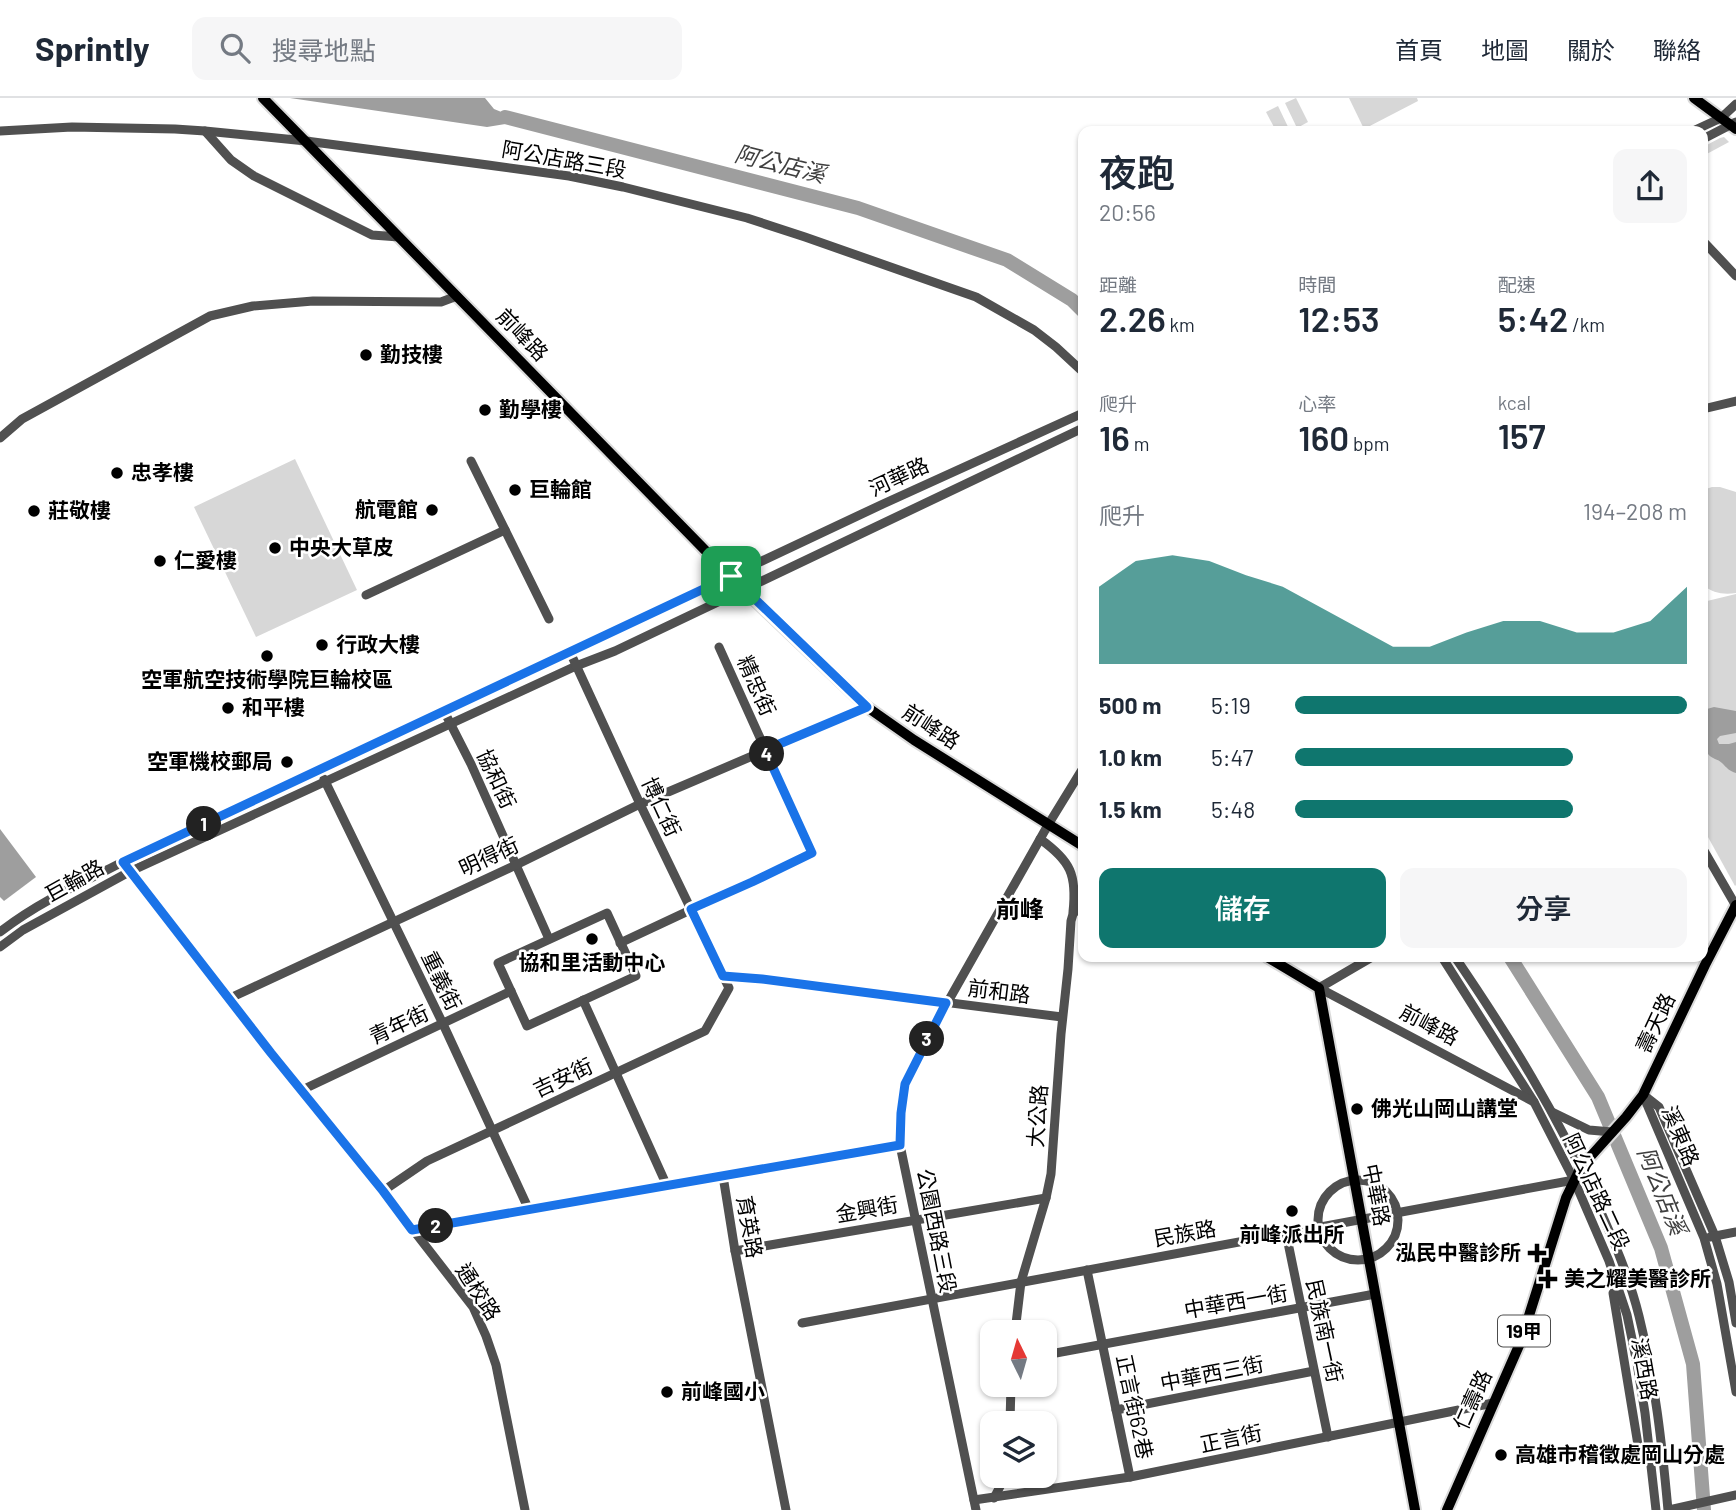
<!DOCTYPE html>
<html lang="zh-TW">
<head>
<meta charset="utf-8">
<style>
  :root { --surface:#fff; --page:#f6f6f7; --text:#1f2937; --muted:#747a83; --line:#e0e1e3; --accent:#0f766e }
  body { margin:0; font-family:Barlow,"Noto Sans TC",sans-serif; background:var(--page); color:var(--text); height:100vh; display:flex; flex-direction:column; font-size:26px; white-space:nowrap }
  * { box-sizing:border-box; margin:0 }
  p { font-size:23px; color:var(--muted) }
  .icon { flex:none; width:38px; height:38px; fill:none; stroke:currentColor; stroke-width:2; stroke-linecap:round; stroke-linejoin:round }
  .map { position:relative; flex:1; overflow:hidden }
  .drawer { position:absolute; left:1078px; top:28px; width:630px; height:836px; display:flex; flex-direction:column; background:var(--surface); border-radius:14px; box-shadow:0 2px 5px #0004 }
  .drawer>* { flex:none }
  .needle { width:46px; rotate:355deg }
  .fabs { position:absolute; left:980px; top:1222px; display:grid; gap:14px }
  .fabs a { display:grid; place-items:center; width:77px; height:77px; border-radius:14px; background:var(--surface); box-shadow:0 2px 5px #0004; font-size:35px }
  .pin { position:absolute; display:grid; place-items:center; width:60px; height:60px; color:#fff; margin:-30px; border-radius:14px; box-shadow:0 4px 10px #0006 }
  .km { position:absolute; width:35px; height:35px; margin:-18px; border-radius:50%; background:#222; color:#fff; font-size:19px; line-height:35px; text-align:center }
  .round { display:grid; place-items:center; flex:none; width:74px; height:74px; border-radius:14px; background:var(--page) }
  .summary { display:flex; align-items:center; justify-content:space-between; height:119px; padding:0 21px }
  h1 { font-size:38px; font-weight:600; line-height:52px }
  .figures { display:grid; grid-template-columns:repeat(3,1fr); gap:10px; height:119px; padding:7px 21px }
  .figures div { display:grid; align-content:center }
  .figures b { font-size:35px; font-weight:600 }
  .figures small { font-size:19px; font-weight:400 }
  .figures p { font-size:19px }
  .chart { height:196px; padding:14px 21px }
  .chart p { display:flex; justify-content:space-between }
  .chart svg { width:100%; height:126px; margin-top:7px; fill:var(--accent); opacity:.7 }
  .action { display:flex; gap:14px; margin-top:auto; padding:14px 21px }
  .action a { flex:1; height:80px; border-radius:14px; background:var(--accent); color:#fff; font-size:28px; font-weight:600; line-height:80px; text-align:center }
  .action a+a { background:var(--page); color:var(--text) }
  ul { padding:0 21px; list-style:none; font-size:23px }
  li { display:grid; grid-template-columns:112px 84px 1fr; align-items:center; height:52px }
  li i { height:18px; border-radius:9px; background:var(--accent) }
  header { display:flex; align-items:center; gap:42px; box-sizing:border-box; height:98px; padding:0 35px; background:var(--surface); border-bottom:2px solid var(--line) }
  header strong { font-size:33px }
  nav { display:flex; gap:38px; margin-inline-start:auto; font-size:24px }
  .search { width:490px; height:63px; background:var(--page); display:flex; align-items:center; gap:18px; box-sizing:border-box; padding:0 24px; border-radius:14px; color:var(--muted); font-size:26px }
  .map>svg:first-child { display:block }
  .green { fill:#d7d7d7 }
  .water { fill:#9e9e9e }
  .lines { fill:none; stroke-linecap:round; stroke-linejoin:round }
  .river { stroke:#9e9e9e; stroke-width:14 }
  .major-casing { stroke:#dbdbdb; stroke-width:14 }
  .minor { stroke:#505050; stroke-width:9 }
  .major { stroke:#000; stroke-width:10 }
  .route-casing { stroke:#fff; stroke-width:14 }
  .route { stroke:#1a73e8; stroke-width:9 }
  .poi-dot { fill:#000; stroke:#fff; stroke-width:2.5 }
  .labels { text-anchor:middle; stroke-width:5; stroke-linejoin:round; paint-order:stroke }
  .shield { fill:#fff; stroke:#4c4c4c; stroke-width:2 }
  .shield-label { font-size:19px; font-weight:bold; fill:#000 }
  .street-label { font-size:21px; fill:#000; stroke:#fff }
  .poi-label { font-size:21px; font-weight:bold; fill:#000; stroke:#fff; text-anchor:start }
  .water-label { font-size:23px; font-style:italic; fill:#3f3f3f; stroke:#fff }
  .quarter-label { font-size:24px; font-weight:bold; fill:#000; stroke:#fff }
</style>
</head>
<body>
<header>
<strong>Sprintly</strong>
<div class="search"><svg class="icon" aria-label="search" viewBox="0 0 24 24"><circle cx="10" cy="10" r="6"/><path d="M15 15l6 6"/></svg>搜尋地點</div>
<nav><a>首頁</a><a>地圖</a><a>關於</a><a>聯絡</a></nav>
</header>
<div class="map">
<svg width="1736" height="1412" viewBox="0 0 1736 1412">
  <rect width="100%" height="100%" fill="#fff"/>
  <g class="green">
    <polygon points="1296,0 1308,24 1297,30 1285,5"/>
    <polygon points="1349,0 1417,0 1418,3 1364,31"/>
    <polygon points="1278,8 1290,33 1276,33 1266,14"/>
    <polygon points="1724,39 1729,44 1703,58 1703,49 1720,40"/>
    <polygon points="295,361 357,492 256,539 194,409"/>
    <path d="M 1712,389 L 1720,389 L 1736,394 L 1736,495 C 1723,497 1713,495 1703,487 L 1703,392 Z"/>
    <polygon points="1736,496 1736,787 1735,788 1703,730 1703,504"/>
  </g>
  <g class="water">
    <polygon points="290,0 485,0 494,11 524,23 487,29"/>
    <path d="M 1714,609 L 1736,613 L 1736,635 L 1720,638 L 1717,641 L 1719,646 L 1729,646 L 1736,644 L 1736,675 C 1729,673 1727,670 1722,665 C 1718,661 1712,661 1708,656 C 1698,645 1702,624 1707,611 Z"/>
    <polygon points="0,731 36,779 4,803 0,799"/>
  </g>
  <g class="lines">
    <g class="river">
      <polyline points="505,19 858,110 1007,162 1072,202 1083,213"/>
      <polyline points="1510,859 1598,999 1661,1150 1693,1266 1704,1412"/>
    </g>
    <defs>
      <g id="major">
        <polyline points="263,0 743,491 867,609 914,642 1083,748"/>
        <polyline points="1694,0 1736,31"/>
        <polyline points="1267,859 1319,890 1415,1412"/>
        <polyline points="1447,1412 1521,1243 1566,1100 1581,1069 1626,1019 1643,997 1705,867 1736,807"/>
      </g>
    </defs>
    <use href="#major" class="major-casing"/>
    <g class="minor">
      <polyline points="0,33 72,29 175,31 205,33 306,43 488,67 569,78 623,89 747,120 805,139 976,199 1034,232 1056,249 1083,274"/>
      <polyline points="205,33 231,62 254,78 372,137 399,139"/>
      <polyline points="1693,33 1721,20 1736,6"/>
      <polyline points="1703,41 1736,24"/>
      <polyline points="1703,143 1736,178"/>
      <polyline points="1703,311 1736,303"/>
      <polyline points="0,340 22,321 210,218 253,208 313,203 441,204 457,198"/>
      <polyline points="471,363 549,521"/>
      <polyline points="366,497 505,432"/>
      <polyline points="444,613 471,666 549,841"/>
      <polyline points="324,681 443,926 529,1112"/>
      <path d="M 1040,741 C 1071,763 1077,777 1073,814"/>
      <polyline points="1703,751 1736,808"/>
      <polyline points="128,771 270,955 383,1093 473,1209 486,1238 496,1267 525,1412"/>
      <polygon points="607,815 636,878 527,928 498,865"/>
      <path d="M 0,834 C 37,805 81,785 123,764 L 883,406 L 1083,315"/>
      <polyline points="620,845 812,755 719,549"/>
      <polyline points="0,849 23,832 129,774 576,568 615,553 1083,330"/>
      <polyline points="1442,859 1534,1004 1574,1082 1609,1163 1627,1217 1637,1265 1645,1315 1656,1412"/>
      <path d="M 1455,859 C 1509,938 1557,1016 1596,1103 C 1613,1141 1629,1178 1639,1218 C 1655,1282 1662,1346 1668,1412"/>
      <polyline points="723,878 762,881 1062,919"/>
      <polyline points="1319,890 1534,1004"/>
      <polyline points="1319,890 1372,859"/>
      <polyline points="228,901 516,767 640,706 867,609"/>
      <polyline points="583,902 667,1088"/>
      <polyline points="302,992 511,893"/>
      <polyline points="1643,997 1704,1140 1717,1186 1736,1294"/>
      <polyline points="1645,998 1659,1009 1715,1138 1729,1184 1736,1225"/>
      <polyline points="1552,1014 1589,1032 1612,1034"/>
      <polyline points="723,1078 735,1153 786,1412"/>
      <circle cx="1358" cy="1122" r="40"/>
      <polyline points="383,1093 427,1063 705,933 729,890 640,706 570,554"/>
      <polyline points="412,1132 900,1047"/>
      <polyline points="1286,1135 1328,1339"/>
      <polyline points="1710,1139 1736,1134"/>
      <polyline points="735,1153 1046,1100"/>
      <polyline points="1087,1172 1130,1379"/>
      <polyline points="1613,1195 1639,1353"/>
      <polyline points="802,1225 1574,1082"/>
      <polyline points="1015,1234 1021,1184 1046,1100 1051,1076 1061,936 1068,871 1071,823 1073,816 1083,804"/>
      <polyline points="1045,1257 1375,1196"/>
      <polyline points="1116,1312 1314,1273"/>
      <polyline points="1010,1325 1011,1286"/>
      <polyline points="994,1400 1006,1377"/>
      <polyline points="974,1402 1130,1379 1493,1305"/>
      <polyline points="976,1412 900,1047 900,1015 905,986 924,946 1048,727 1083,670"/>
      <polyline points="1669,1412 1736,1397"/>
    </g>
    <use href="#major" class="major"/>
  </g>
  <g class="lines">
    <defs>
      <polygon id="route" points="731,478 867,609 765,652 812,755 752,784 691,811 723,878 762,881 946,905 905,986 901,1015 900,1047 412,1132 383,1093 271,955 123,764"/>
    </defs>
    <use href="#route" class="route-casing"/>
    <use href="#route" class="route"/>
  </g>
  <g class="poi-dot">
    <circle cx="366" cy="257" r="7"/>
    <circle cx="485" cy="312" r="7"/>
    <circle cx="117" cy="375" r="7"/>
    <circle cx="515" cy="392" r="7"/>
    <circle cx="432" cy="412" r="7"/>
    <circle cx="34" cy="413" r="7"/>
    <circle cx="275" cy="450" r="7"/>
    <circle cx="160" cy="463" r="7"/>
    <circle cx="322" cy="547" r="7"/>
    <circle cx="267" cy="558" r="7"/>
    <circle cx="228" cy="610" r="7"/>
    <circle cx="287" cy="664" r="7"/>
    <circle cx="592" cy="841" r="7"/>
    <circle cx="1357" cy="1011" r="7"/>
    <circle cx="1292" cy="1113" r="7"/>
    <path d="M1533.5 1144.5h7v7h7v7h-7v7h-7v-7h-7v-7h7z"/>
    <path d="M1544.5 1170.5h7v7h7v7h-7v7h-7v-7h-7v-7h7z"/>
    <circle cx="667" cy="1294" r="7"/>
    <circle cx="1501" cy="1357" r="7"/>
  </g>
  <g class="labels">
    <rect class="shield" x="1498" y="1217.5" width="52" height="31" rx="5"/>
    <g class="shield-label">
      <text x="1524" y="1240">19甲</text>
    </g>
    <g class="street-label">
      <text transform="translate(564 62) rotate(10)" y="7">阿公店路三段</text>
      <text transform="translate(522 237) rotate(46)" y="7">前峰路</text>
      <text transform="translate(899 379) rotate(-25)" y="7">河華路</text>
      <text transform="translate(756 588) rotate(66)" y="7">精忠街</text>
      <text transform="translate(931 629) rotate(33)" y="7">前峰路</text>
      <text transform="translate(496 681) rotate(65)" y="7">協和街</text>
      <text transform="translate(661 709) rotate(65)" y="7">博仁街</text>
      <text transform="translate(489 759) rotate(-25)" y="7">明得街</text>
      <text transform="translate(75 783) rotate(-29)" y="7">巨輪路</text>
      <text transform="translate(441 883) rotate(64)" y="7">重義街</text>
      <text transform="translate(999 894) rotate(7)" y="7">前和路</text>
      <text transform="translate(1656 925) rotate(-65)" y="7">壽天路</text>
      <text transform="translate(399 927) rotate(-25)" y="7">青年街</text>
      <text transform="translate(1429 927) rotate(28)" y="7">前峰路</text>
      <text transform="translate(563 980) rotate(-25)" y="7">吉安街</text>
      <text transform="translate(1038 1018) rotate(-86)" y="7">大公路</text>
      <text transform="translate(1680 1038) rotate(67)" y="7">溪東路</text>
      <text transform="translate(1596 1094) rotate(65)" y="7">阿公店路二段</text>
      <text transform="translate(1376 1097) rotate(79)" y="7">中華路</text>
      <text transform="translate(867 1112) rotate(-10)" y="7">金興街</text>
      <text transform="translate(749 1129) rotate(80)" y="7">育英路</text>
      <text transform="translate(936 1133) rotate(79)" y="7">公園西路三段</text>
      <text transform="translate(1185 1136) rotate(-10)" y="7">民族路</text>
      <text transform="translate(478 1194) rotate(57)" y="7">通校路</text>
      <text transform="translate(1236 1204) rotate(-10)" y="7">中華西一街</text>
      <text transform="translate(1324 1233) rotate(78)" y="7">民族南一街</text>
      <text transform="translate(1644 1271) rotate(80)" y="7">溪西路</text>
      <text transform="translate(1212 1276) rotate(-11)" y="7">中華西三街</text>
      <text transform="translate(1473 1302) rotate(-66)" y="7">仁壽路</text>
      <text transform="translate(1134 1309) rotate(78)" y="7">正言街62巷</text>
      <text transform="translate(1231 1341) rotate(-12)" y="7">正言街</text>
    </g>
    <g class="poi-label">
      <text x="380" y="264">勤技樓</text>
      <text x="499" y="319">勤學樓</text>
      <text x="131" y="382">忠孝樓</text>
      <text x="529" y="399">巨輪館</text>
      <text x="418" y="419" text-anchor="end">航電館</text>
      <text x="48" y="420">莊敬樓</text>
      <text x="289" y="457">中央大草皮</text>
      <text x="174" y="470">仁愛樓</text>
      <text x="336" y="554">行政大樓</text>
      <text x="267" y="589" text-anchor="middle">空軍航空技術學院巨輪校區</text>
      <text x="242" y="617">和平樓</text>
      <text x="273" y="671" text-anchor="end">空軍機校郵局</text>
      <text x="592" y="872" text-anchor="middle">協和里活動中心</text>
      <text x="1371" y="1018">佛光山岡山講堂</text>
      <text x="1292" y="1144" text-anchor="middle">前峰派出所</text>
      <text x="1521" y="1162" text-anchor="end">泓民中醫診所</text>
      <text x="1564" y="1188">美之耀美醫診所</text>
      <text x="681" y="1301">前峰國小</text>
      <text x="1515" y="1364">高雄市稽徵處岡山分處</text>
    </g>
    <g class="water-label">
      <text transform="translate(780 66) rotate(14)" y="8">阿公店溪</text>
      <text transform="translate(1662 1093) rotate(68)" y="8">阿公店溪</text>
    </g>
    <g class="quarter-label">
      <text x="1020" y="820">前峰</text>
    </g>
  </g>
</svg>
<div class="fabs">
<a><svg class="needle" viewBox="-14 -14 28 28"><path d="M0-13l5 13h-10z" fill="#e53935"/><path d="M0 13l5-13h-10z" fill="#747a83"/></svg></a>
<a><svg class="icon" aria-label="layers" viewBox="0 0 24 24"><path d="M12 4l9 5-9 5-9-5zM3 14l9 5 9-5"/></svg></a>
</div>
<div class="pin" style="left:731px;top:478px;background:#1e9e55"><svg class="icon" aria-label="arrive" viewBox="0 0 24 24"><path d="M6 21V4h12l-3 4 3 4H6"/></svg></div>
<b class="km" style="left:204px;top:726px">1</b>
<b class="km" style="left:436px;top:1128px">2</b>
<b class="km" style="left:927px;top:941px">3</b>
<b class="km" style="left:767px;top:656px">4</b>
<section class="drawer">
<div class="summary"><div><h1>夜跑</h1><p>20:56</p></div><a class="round"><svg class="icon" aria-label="share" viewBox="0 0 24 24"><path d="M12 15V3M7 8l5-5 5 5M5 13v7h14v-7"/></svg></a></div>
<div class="figures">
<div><p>距離</p><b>2.26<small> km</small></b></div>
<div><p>時間</p><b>12:53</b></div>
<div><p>配速</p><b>5:42<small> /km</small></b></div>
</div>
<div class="figures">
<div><p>爬升</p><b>16<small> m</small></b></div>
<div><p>心率</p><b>160<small> bpm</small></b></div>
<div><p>kcal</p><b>157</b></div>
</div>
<div class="chart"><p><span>爬升</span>194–208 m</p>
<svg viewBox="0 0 160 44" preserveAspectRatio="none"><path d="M0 44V17L10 8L20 6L30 8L40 13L50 17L60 24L70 31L80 38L90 38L100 33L110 29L120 29L130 33L140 33L150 29L160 17V44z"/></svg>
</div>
<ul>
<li><b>500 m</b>5:19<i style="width:100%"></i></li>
<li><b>1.0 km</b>5:47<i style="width:71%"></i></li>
<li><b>1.5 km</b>5:48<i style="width:71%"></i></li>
</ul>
<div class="action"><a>儲存</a><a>分享</a></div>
</section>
</div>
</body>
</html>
